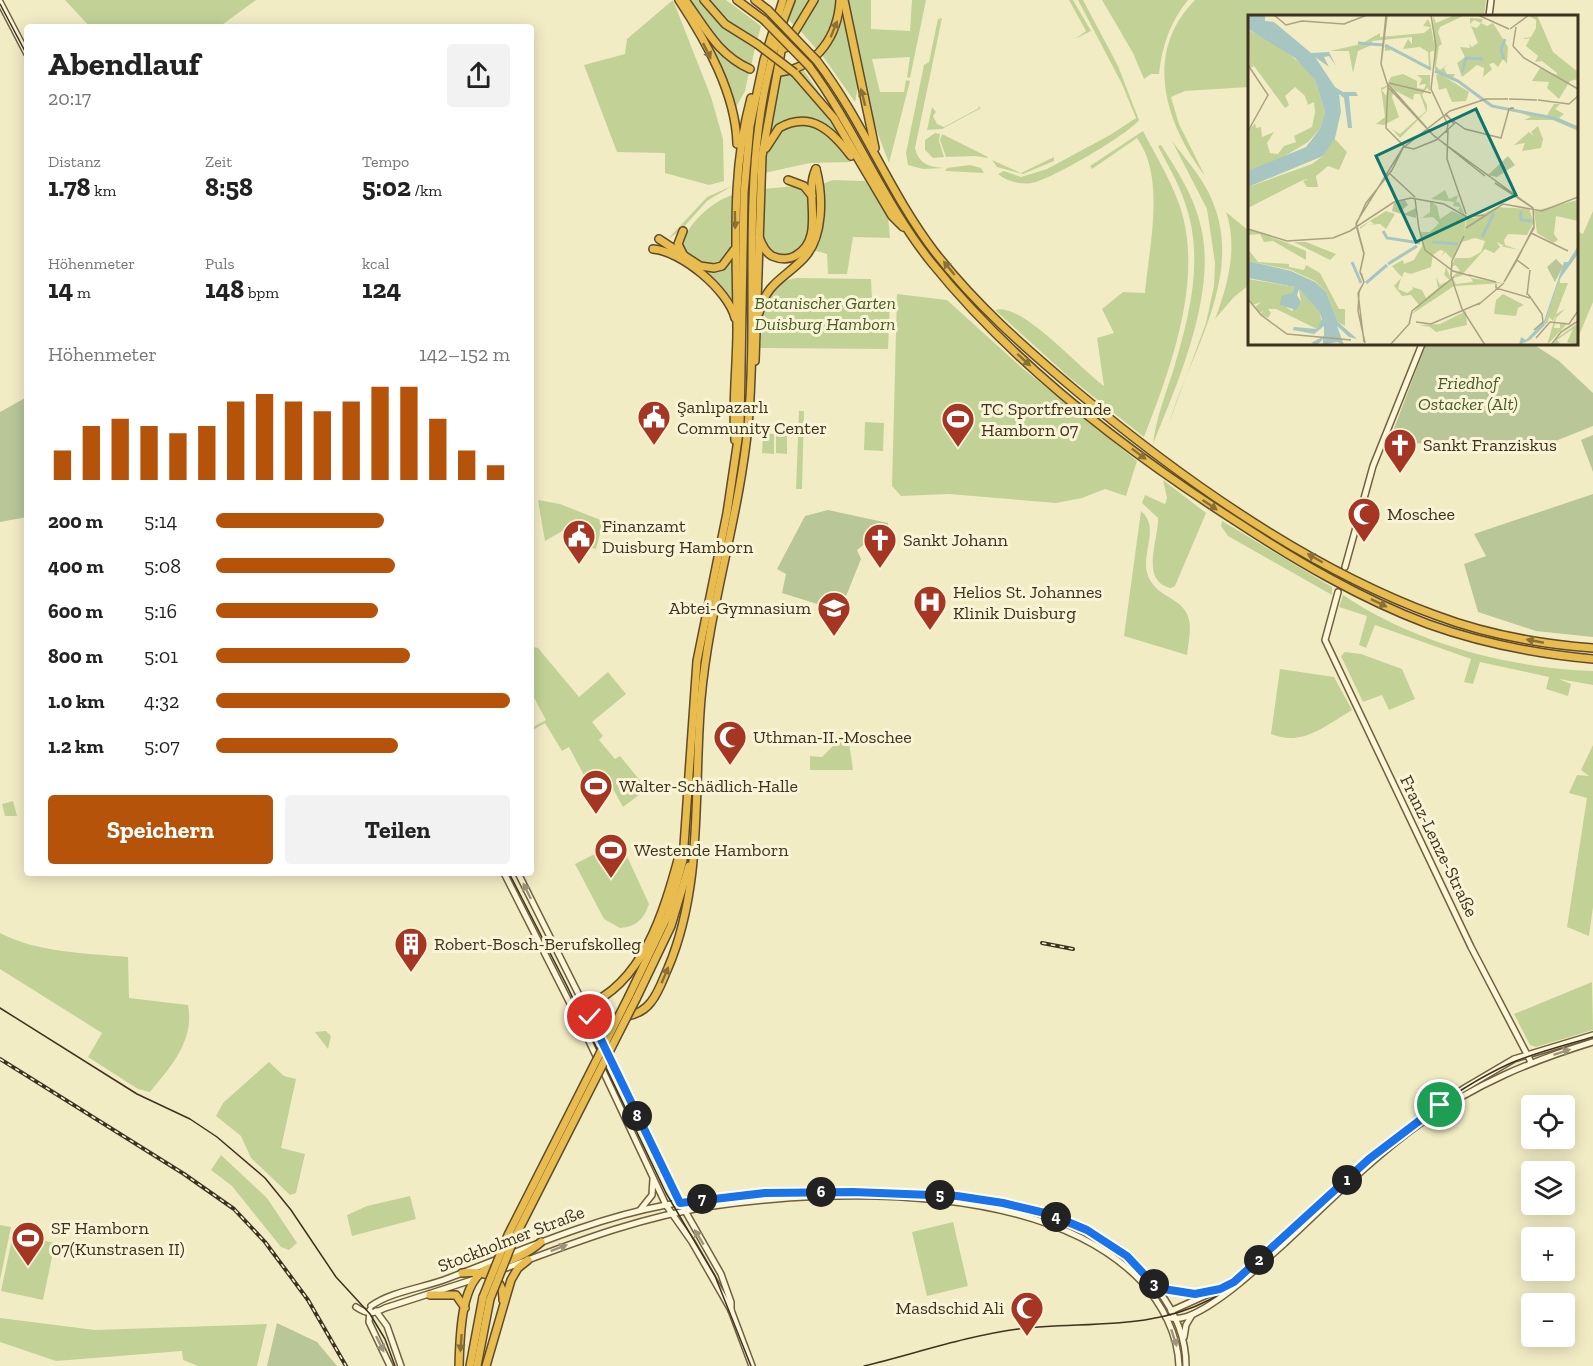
<!DOCTYPE html>
<html lang="de">
<head>
<meta charset="utf-8">
<style>
  :root { --surface:#fff; --page:#f2f2f2; --text:#222; --muted:#767676; --accent:#b45309 }
  body { margin:0; font-family:"Zilla Slab",serif; background:var(--page); color:var(--text); height:100vh; display:flex; flex-direction:column; font-size:22px; white-space:nowrap }
  * { box-sizing:border-box; margin:0 }
  p { font-size:20px; color:var(--muted) }
  .icon { flex:none; width:33px; height:33px; fill:none; stroke:currentColor; stroke-width:2; stroke-linecap:round; stroke-linejoin:round }
  .map { position:relative; flex:1; overflow:hidden }
  .drawer { position:absolute; left:24px; top:24px; width:510px; height:852px; display:flex; flex-direction:column; background:var(--surface); border-radius:6px; box-shadow:0 3px 15px #0003 }
  .drawer>* { flex:none }
  .fabs { position:absolute; left:1521px; top:1095px; display:grid; gap:12px }
  .fabs a { display:grid; place-items:center; width:54px; height:54px; border-radius:6px; background:var(--surface); box-shadow:0 3px 15px #0003; font-size:30px }
  .pin { position:absolute; display:grid; place-items:center; width:51px; height:51px; color:#fff; margin:-26px; border:3px solid #fff; border-radius:50%; box-shadow:0 2px 6px #0007 }
  .km { position:absolute; width:30px; height:30px; margin:-15px; border-radius:50%; background:#222; color:#fff; font-size:16px; line-height:30px; text-align:center }
  .round { display:grid; place-items:center; flex:none; width:63px; height:63px; border-radius:6px; background:var(--page) }
  .headline { display:flex; align-items:center; justify-content:space-between; height:102px; padding:0 24px }
  h1 { font-size:33px; font-weight:700; line-height:45px }
  .stats { display:grid; grid-template-columns:repeat(3,1fr); gap:9px; height:102px; padding:6px 24px }
  .stats div { display:grid; align-content:center }
  .stats b { font-size:26px; font-weight:700 }
  .stats small { font-size:16px; font-weight:400 }
  .stats p { font-size:16px }
  .chart { height:168px; padding:12px 24px }
  .chart p { display:flex; justify-content:space-between }
  .chart svg { width:100%; height:108px; margin-top:6px; stroke:var(--accent); stroke-width:6 }
  .action { display:flex; gap:12px; margin-top:auto; padding:12px 24px }
  .action a { flex:1; height:69px; border-radius:6px; background:var(--accent); color:#fff; font-size:24px; font-weight:700; line-height:69px; text-align:center }
  .action a+a { background:var(--page); color:var(--text) }
  ul { padding:0 24px; list-style:none; font-size:20px }
  li { display:grid; grid-template-columns:96px 72px 1fr; align-items:center; height:45px }
  li i { height:15px; border-radius:8px; background:var(--accent) }
  .map>svg:first-child { display:block }
  .green { fill:#c2d297 }
  .cemetery { fill:#b9c697 }
  .lines { fill:none; stroke-linecap:round; stroke-linejoin:round }
  .secondary-tunnel { stroke:#cec7a4; stroke-width:5; stroke-dasharray:5 2.5; stroke-linecap:butt }
  .secondary-casing { stroke:#715f3c; stroke-width:8 }
  .motorway-casing { stroke:#5d4b2d; stroke-width:10 }
  .secondary { stroke:#fcf7d9; stroke-width:5 }
  .motorway { stroke:#e8bc4f; stroke-width:7 }
  .tram { stroke:#3e321e; stroke-width:1.5 }
  .rail-casing { stroke:#3e321e; stroke-width:4 }
  .rail { stroke:#f9f4d5; stroke-width:1.5; stroke-dasharray:4.5; stroke-linecap:butt }
  .motorway-bridge-casing { stroke:#5d4b2d; stroke-width:10; stroke-linecap:butt }
  .motorway-bridge { stroke:#e8bc4f; stroke-width:7 }
  .oneway { fill:#8a7034 }
  .oneway2 { fill:#9d947c }
  .route-casing { stroke:#fff; stroke-width:12 }
  .route { stroke:#1a73e8; stroke-width:8 }
  .labels { text-anchor:middle; stroke-width:6; stroke-linejoin:round; paint-order:stroke }
  .park-label { font-size:18px; font-style:italic; fill:#455c23; stroke:#f9f4d5 }
  .poi-label { font-size:18px; fill:#3e321e; stroke:#f9f4d5; text-anchor:start }
  .street-label { font-size:18px; fill:#3e321e; stroke:#f9f4d5 }
  .inset-river { fill:none; stroke:#a7c5c1; stroke-width:3 }
  .inset-road { fill:none; stroke:#aaa282; stroke-width:1.5 }
  .view { fill:#0f766e; fill-opacity:0.15; stroke:#0f766e; stroke-width:3 }
  .inset-edge { fill:none; stroke:#3e321e; stroke-width:3 }
</style>
</head>
<body>
<div class="map">
<svg width="1593" height="1366" viewBox="0 0 1593 1366">
  <rect width="100%" height="100%" fill="#f2ecc5"/>
  <g class="green">
    <polygon points="65,0 256,0 219,27 90,27"/>
    <polygon points="673,0 711,97 723,139 724,181 709,185 665,173 665,153 617,152 584,65 625,54 627,39"/>
    <path d="M 688,0 L 700,0 L 722,26 L 755,48 L 751,66 C 721,53 706,26 688,0 Z"/>
    <polygon points="707,0 726,0 761,26 757,41 726,21"/>
    <polygon points="794,0 811,0 794,25 788,19"/>
    <polygon points="818,0 838,0 832,29 818,51 798,28"/>
    <polygon points="846,0 871,0 871,29 910,31 912,0 926,0 910,78 907,77 910,57 872,59 880,92 904,92 906,80 910,81 889,163 870,113"/>
    <polygon points="1069,0 1073,0 1091,31 1075,39 1086,31"/>
    <path d="M 1078,0 L 1083,0 L 1118,66 L 1139,120 C 1129,134 1050,180 1032,183 C 1021,185 1006,181 998,174 L 1004,171 L 1021,177 L 1047,169 L 1110,135 L 1136,118 L 1122,84 Z"/>
    <path d="M 1102,0 L 1188,0 C 1170,22 1162,46 1159,74 L 1151,74 L 1144,79 L 1133,53 Z"/>
    <path d="M 1195,0 L 1486,0 L 1484,16 L 1250,16 L 1249,87 L 1185,91 L 1171,97 L 1179,124 L 1205,176 C 1166,124 1142,54 1195,0 Z"/>
    <polygon points="843,9 858,87 855,102 822,55 838,32"/>
    <path d="M 942,18 L 915,148 C 919,165 930,167 945,168 L 923,169 L 908,165 L 906,153 L 924,65 L 929,62 L 938,19 Z"/>
    <polygon points="703,32 725,59 749,72 745,91 735,109"/>
    <polygon points="803,69 842,126 797,71"/>
    <path d="M 791,75 L 817,102 L 845,144 C 825,118 787,105 767,138 L 779,76 Z"/>
    <polygon points="978,106 981,108 942,129 927,130 932,107 936,112 933,116 937,124 944,127 979,108"/>
    <path d="M 798,124 C 823,125 837,143 851,162 L 810,163 L 764,173 C 767,148 772,132 798,124 Z"/>
    <path d="M 1143,131 C 1155,154 1169,177 1178,201 C 1206,275 1171,367 1144,437 L 1070,378 L 995,310 C 1021,301 1082,371 1104,386 L 1097,338 L 1114,333 L 1102,309 L 1123,292 L 1145,293 C 1149,245 1166,179 1137,138 L 1092,169 L 1090,166 Z"/>
    <polygon points="935,133 940,134 939,141 944,157 933,158 925,150 925,140"/>
    <polygon points="942,134 988,157 988,158 975,156 946,157 940,140"/>
    <path d="M 1172,141 C 1183,156 1196,170 1205,186 C 1251,266 1193,346 1169,423 L 1206,323 L 1214,286 L 1215,263 L 1207,209 Z"/>
    <path d="M 1161,145 C 1178,172 1194,196 1201,227 C 1217,294 1178,382 1153,444 C 1156,418 1166,393 1174,368 C 1190,313 1205,257 1184,200 C 1178,182 1167,164 1158,146 Z"/>
    <polygon points="1054,157 1054,161 1023,174 997,167 992,160 1021,173"/>
    <polygon points="970,165 981,168 984,173 927,170 945,171 947,168"/>
    <polygon points="833,180 865,181 888,216 890,238 853,237 847,274 828,274 827,254 813,250 822,184"/>
    <polygon points="732,186 707,201 681,230 668,239 707,197"/>
    <path d="M 795,186 L 809,196 C 811,213 812,231 802,246 C 790,264 764,257 761,236 C 759,221 762,204 763,189 Z"/>
    <path d="M 732,195 L 732,250 L 721,264 C 703,267 689,261 681,244 C 690,222 710,203 732,195 Z"/>
    <polygon points="1593,211 1593,302 1577,340 1577,231 1583,234"/>
    <path d="M 1226,212 L 1249,231 L 1249,285 L 1234,297 L 1215,319 C 1228,285 1238,247 1226,212 Z"/>
    <path d="M 733,258 L 734,307 L 724,289 L 698,269 C 713,270 723,272 733,258 Z"/>
    <path d="M 797,278 L 871,279 L 872,301 L 890,303 L 888,349 L 760,348 C 763,320 761,282 797,278 Z"/>
    <polygon points="897,294 947,300 1021,367 1137,461 1126,496 1105,489 1082,498 1056,503 949,494 901,496 892,486"/>
    <polygon points="799,411 804,411 802,489 796,489"/>
    <polygon points="865,422 884,423 883,451 864,450"/>
    <polygon points="763,434 774,434 774,454 762,453"/>
    <polygon points="776,434 787,435 787,454 776,453"/>
    <path d="M 1163,480 L 1206,513 L 1175,586 L 1171,588 C 1139,581 1159,539 1158,518 L 1142,503 L 1145,495 L 1165,504 L 1167,498 Z"/>
    <polygon points="538,500 560,504 603,521 596,549 571,543 574,531 571,526 545,541"/>
    <path d="M 1141,511 C 1161,527 1140,554 1148,576 C 1158,601 1189,596 1190,627 C 1190,636 1188,646 1187,655 L 1124,636 Z"/>
    <polygon points="1222,521 1332,587 1332,595 1228,536 1221,526"/>
    <path d="M 1343,595 C 1414,643 1508,668 1593,671 L 1593,685 L 1559,679 L 1571,684 L 1568,696 L 1546,689 L 1549,677 L 1480,662 L 1473,684 L 1464,682 L 1471,659 L 1375,625 L 1366,648 L 1359,645 L 1367,616 L 1339,607 Z"/>
    <polygon points="534,647 538,648 579,697 608,672 626,694 592,722 603,736 599,740 615,759 620,756 647,789 623,807 612,787 595,796 569,747 562,751 545,723 531,731 531,728 546,720 531,692 531,649"/>
    <polygon points="1345,652 1361,654 1402,669 1415,699 1389,710 1382,695 1363,702 1341,656"/>
    <path d="M 1280,669 L 1334,677 L 1352,710 C 1325,726 1302,747 1271,734 Z"/>
    <polygon points="841,740 849,742 853,770 810,770 810,756 822,757 833,746 833,741"/>
    <polygon points="1593,745 1593,907 1589,936 1567,927 1587,798 1569,793 1577,775 1589,776 1581,770"/>
    <polygon points="13,801 17,816 5,816 2,804"/>
    <path d="M 620,841 L 649,904 C 644,919 636,927 620,928 L 604,919 L 575,864 Z"/>
    <path d="M 0,933 C 38,953 86,953 128,957 L 129,998 L 188,1005 C 195,1040 171,1067 150,1092 L 138,1089 L 88,1057 L 102,1033 L 0,969 Z"/>
    <polygon points="1592,982 1593,1030 1536,1047 1530,1045 1514,1014"/>
    <polygon points="326,1031 331,1036 328,1049 315,1032"/>
    <polygon points="269,1062 284,1076 296,1079 281,1148 305,1154 296,1193 290,1195 251,1158 241,1136 216,1116 223,1103"/>
    <polygon points="221,1155 267,1198 297,1243 289,1250 281,1247 232,1186 211,1170"/>
    <polygon points="410,1196 416,1219 352,1236 347,1215 367,1206"/>
    <polygon points="953,1222 968,1286 927,1296 912,1232"/>
    <polygon points="0,1225 11,1227 0,1280"/>
    <polygon points="13,1234 55,1243 43,1300 1,1291"/>
    <polygon points="0,1318 95,1330 267,1324 257,1366 198,1366 183,1360 182,1351 56,1361 0,1342"/>
  </g>
  <g class="cemetery">
    <polygon points="1426,344 1533,344 1559,361 1593,393 1593,426 1553,442 1459,445 1389,442"/>
    <polygon points="27,397 27,517 0,522 0,412"/>
    <polygon points="1593,435 1593,472 1581,440"/>
    <polygon points="1593,494 1593,637 1536,631 1478,612 1464,564 1486,556 1474,534"/>
    <polygon points="828,510 888,523 887,550 866,543 857,550 861,559 840,611 782,593 786,574 777,569 805,516"/>
    <polygon points="277,1323 317,1342 337,1366 267,1366"/>
  </g>
  <g class="lines">
    <polyline class="secondary-tunnel" points="1338,592 1344,570"/>
    <defs>
      <g id="secondary">
        <polyline points="0,2 27,54"/>
        <polyline points="1489,16 1491,0"/>
        <polyline points="1345,567 1373,466 1422,344"/>
        <polyline points="1338,592 1325,640 1471,947 1531,1062"/>
        <polyline points="504,873 588,1039 666,1205 692,1242 731,1310 752,1366"/>
        <polyline points="518,873 616,1069 663,1172 721,1274 731,1302 731,1310"/>
        <polyline points="640,1210 652,1195 653,1179"/>
        <path d="M 501,1270 C 571,1244 639,1217 713,1206 C 838,1188 1047,1183 1141,1281 C 1162,1304 1178,1334 1179,1366"/>
        <polyline points="1157,1288 1186,1294 1214,1291"/>
        <path d="M 371,1306 C 392,1291 424,1288 449,1278 C 520,1251 591,1219 666,1205 C 736,1192 807,1190 877,1192 C 977,1196 1094,1202 1158,1290 C 1175,1312 1186,1338 1186,1366"/>
        <path d="M 356,1307 C 368,1315 373,1314 385,1308 L 475,1279"/>
        <polyline points="370,1310 369,1322 390,1366"/>
        <polyline points="376,1311 387,1326 401,1366"/>
        <polyline points="1171,1311 1233,1283 1369,1159 1463,1089 1514,1059 1593,1035"/>
        <path d="M 1166,1317 C 1180,1322 1195,1314 1208,1306 C 1236,1289 1260,1265 1285,1243 C 1329,1202 1372,1158 1421,1123 C 1475,1084 1531,1061 1593,1042"/>
        <polyline points="1184,1337 1186,1325 1192,1315"/>
      </g>
      <g id="motorway">
        <path d="M 679,0 C 706,41 736,94 737,144"/>
        <path d="M 685,0 C 705,27 717,54 750,69"/>
        <polyline points="704,0 725,24 757,44"/>
        <polyline points="737,0 764,20"/>
        <polyline points="755,0 768,10"/>
        <polyline points="844,0 875,148"/>
        <polyline points="785,48 814,0"/>
        <path d="M 817,61 C 863,121 889,192 934,251 C 975,304 1024,347 1075,390 C 1180,478 1305,567 1435,615 C 1485,634 1539,644 1593,648"/>
        <path d="M 809,66 C 855,128 883,202 931,262 C 1014,365 1123,449 1234,520 C 1295,560 1359,598 1428,624 C 1481,643 1537,654 1593,659"/>
        <path d="M 780,72 C 818,67 838,35 840,0"/>
        <polyline points="795,73 834,118 892,216 903,227"/>
        <path d="M 766,148 L 779,128 C 811,110 832,131 851,156"/>
        <polyline points="788,180 804,186 812,196"/>
        <polyline points="683,231 678,244 683,254"/>
        <path d="M 759,237 C 762,245 765,252 772,256 C 779,259 788,260 795,256 C 827,239 803,193 816,169"/>
        <polyline points="659,239 700,266 714,268 722,266 734,250"/>
        <path d="M 653,249 C 681,251 728,290 735,318"/>
        <path d="M 759,313 C 767,282 784,279 804,258 C 824,237 823,195 816,169"/>
        <polyline points="755,361 762,156 784,35"/>
        <path d="M 735,440 C 732,404 737,366 737,330 C 737,251 730,175 751,98"/>
        <polyline points="629,996 668,915 683,860 697,661 727,513 740,426 744,193 750,126 764,60 783,0"/>
        <polyline points="636,999 671,926 689,866"/>
        <path d="M 585,1006 C 643,984 664,911 679,856"/>
        <path d="M 590,1017 C 611,1017 637,1021 651,1002 C 659,992 663,979 668,968 C 704,883 693,790 701,699 C 709,607 739,518 748,426 C 761,278 733,143 791,0"/>
        <polyline points="598,1034 602,1023 611,1018"/>
        <path d="M 462,1273 C 483,1271 504,1275 503,1300"/>
        <polyline points="430,1295 456,1295 465,1308"/>
        <path d="M 459,1366 C 460,1339 460,1281 487,1269 C 506,1261 526,1256 541,1242"/>
        <polyline points="470,1366 483,1297"/>
        <polyline points="477,1366 490,1299"/>
        <polyline points="486,1366 511,1280 518,1268 528,1260"/>
      </g>
    </defs>
    <use href="#secondary" class="secondary-casing"/>
    <use href="#motorway" class="motorway-casing"/>
    <use href="#secondary" class="secondary"/>
    <use href="#motorway" class="motorway"/>
    <g class="tram">
      <polyline points="0,4 27,55"/>
      <polyline points="509,873 567,986 666,1193 715,1276 751,1366"/>
      <polyline points="0,1008 137,1094 190,1119 217,1137 265,1178 291,1210 336,1277 370,1314 385,1339 395,1366"/>
      <path d="M 864,1366 C 914,1354 966,1336 1018,1329 C 1082,1321 1150,1331 1209,1300 C 1252,1277 1287,1236 1323,1203 C 1380,1151 1440,1095 1511,1063 C 1537,1052 1566,1045 1593,1037"/>
    </g>
    <defs>
      <g id="rail">
        <polyline points="1042,943 1073,949"/>
        <polyline points="0,1059 184,1174 234,1209 265,1242 308,1300 346,1366"/>
      </g>
    </defs>
    <use href="#rail" class="rail-casing"/>
    <use href="#rail" class="rail"/>
    <defs>
      <g id="motorway-bridge">
        <polyline points="768,10 817,61"/>
        <polyline points="764,20 809,66"/>
        <polyline points="757,44 795,73"/>
        <polyline points="483,1297 508,1235 629,996"/>
        <polyline points="490,1299 514,1239 636,999"/>
      </g>
    </defs>
    <use href="#motorway-bridge" class="motorway-bridge-casing"/>
    <use href="#motorway-bridge" class="motorway-bridge"/>
  </g>
  <defs><path id="oneway-solid" d="M-6-.8H1V-3.2L6.5 0L1 3.2V.8H-6Z" transform="scale(1.5)"/></defs>
  <g class="oneway">
    <use href="#oneway-solid" transform="translate(834 29) rotate(-68)"/>
    <use href="#oneway-solid" transform="translate(707 51) rotate(64)"/>
    <use href="#oneway-solid" transform="translate(863 97) rotate(-104)"/>
    <use href="#oneway-solid" transform="translate(735 220) rotate(89)"/>
    <use href="#oneway-solid" transform="translate(949 268) rotate(-129)"/>
    <use href="#oneway-solid" transform="translate(1024 360) rotate(42)"/>
    <use href="#oneway-solid" transform="translate(1139 454) rotate(37)"/>
    <use href="#oneway-solid" transform="translate(1210 505) rotate(34)"/>
    <use href="#oneway-solid" transform="translate(1315 558) rotate(-150)"/>
    <use href="#oneway-solid" transform="translate(1379 603) rotate(26)"/>
    <use href="#oneway-solid" transform="translate(1535 641) rotate(-169)"/>
    <use href="#oneway-solid" transform="translate(665 975) rotate(-67)"/>
    <use href="#oneway-solid" transform="translate(461 1343) rotate(94)"/>
  </g>
  <g class="oneway2">
    <use href="#oneway-solid" transform="translate(527 891) rotate(-116)"/>
    <use href="#oneway-solid" transform="translate(1562 1052) rotate(-18)"/>
    <use href="#oneway-solid" transform="translate(699 1237) rotate(-121)"/>
    <use href="#oneway-solid" transform="translate(559 1248) rotate(-21)"/>
    <use href="#oneway-solid" transform="translate(1174 1338) rotate(72)"/>
    <use href="#oneway-solid" transform="translate(380 1344) rotate(64)"/>
  </g>
  <g class="lines">
    <defs>
      <polyline id="route" points="590,1017 680,1203 765,1193 853,1192 957,1196 1003,1203 1049,1214 1087,1230 1127,1256 1157,1288 1195,1294 1220,1289 1234,1282 1369,1159 1440,1105"/>
    </defs>
    <use href="#route" class="route-casing"/>
    <use href="#route" class="route"/>
  </g>
  <defs>
    <symbol id="civic-pin" viewBox="-11 -11 22 30"><path d="M0 17L-7.5 6A9.5 9.5 0 1 1 7.5 6Z" fill="#a43623" stroke="#f9f4d5"/><path d="M-.6-6.5H3V-4.5H.6V-3L4-1V1h2V6H-6V1h2V-1L-.6-3ZM-1.2 2.5V6h2.4V2.5Z" fill="#fff"/></symbol>
    <symbol id="stadium-pin" viewBox="-11 -11 22 30"><path d="M0 17L-7.5 6A9.5 9.5 0 1 1 7.5 6Z" fill="#a43623" stroke="#f9f4d5"/><path d="M0-5a6.5 5 0 1 0 0 10a6.5 5 0 1 0 0-10ZM-3.5-1.8h7v3.6h-7Z" fill="#fff"/></symbol>
    <symbol id="church-pin" viewBox="-11 -11 22 30"><path d="M0 17L-7.5 6A9.5 9.5 0 1 1 7.5 6Z" fill="#a43623" stroke="#f9f4d5"/><path d="M-1.2-6h2.4v3.5h3.3v2.4h-3.3V6h-2.4V-.1h-3.3v-2.4h3.3Z" fill="#fff"/></symbol>
    <symbol id="mosque-pin" viewBox="-11 -11 22 30"><path d="M0 17L-7.5 6A9.5 9.5 0 1 1 7.5 6Z" fill="#a43623" stroke="#f9f4d5"/><path d="M3.5-4.9A6 6 0 1 0 3.5 4.9A5 5 0 1 1 3.5-4.9Z" fill="#fff"/></symbol>
    <symbol id="hospital-pin" viewBox="-11 -11 22 30"><path d="M0 17L-7.5 6A9.5 9.5 0 1 1 7.5 6Z" fill="#a43623" stroke="#f9f4d5"/><path d="M-5-5h3v3.5h4V-5h3V5h-3V1.5h-4V5h-3Z" fill="#fff"/></symbol>
    <symbol id="school-pin" viewBox="-11 -11 22 30"><path d="M0 17L-7.5 6A9.5 9.5 0 1 1 7.5 6Z" fill="#a43623" stroke="#f9f4d5"/><path d="M0-5L7-2L0 1L-7-2ZM-4 1L0 2.5L4 1V4Q0 6-4 4Z" fill="#fff"/></symbol>
    <symbol id="building-pin" viewBox="-11 -11 22 30"><path d="M0 17L-7.5 6A9.5 9.5 0 1 1 7.5 6Z" fill="#a43623" stroke="#f9f4d5"/><path d="M-4-6H4V6H1V3H-1V6H-4ZM-2.5-4.3h1.7v1.8h-1.7ZM.8-4.3h1.7v1.8H.8ZM-2.5-1h1.7V.8h-1.7ZM.8-1h1.7V.8H.8Z" fill="#fff"/></symbol>
  </defs>
  <g fill-rule="evenodd">
    <use href="#civic-pin" x="635" y="398" width="38" height="52"/>
    <use href="#stadium-pin" x="939" y="400" width="38" height="52"/>
    <use href="#church-pin" x="1381" y="426" width="38" height="52"/>
    <use href="#mosque-pin" x="1345" y="495" width="38" height="52"/>
    <use href="#civic-pin" x="560" y="517" width="38" height="52"/>
    <use href="#church-pin" x="861" y="521" width="38" height="52"/>
    <use href="#hospital-pin" x="911" y="583" width="38" height="52"/>
    <use href="#school-pin" x="815" y="589" width="38" height="52"/>
    <use href="#mosque-pin" x="711" y="718" width="38" height="52"/>
    <use href="#stadium-pin" x="577" y="767" width="38" height="52"/>
    <use href="#stadium-pin" x="592" y="831" width="38" height="52"/>
    <use href="#building-pin" x="392" y="925" width="38" height="52"/>
    <use href="#stadium-pin" x="9" y="1219" width="38" height="52"/>
    <use href="#mosque-pin" x="1008" y="1289" width="38" height="52"/>
  </g>
  <g class="labels">
    <g class="park-label">
      <text x="825" y="309">Botanischer Garten<tspan x="825" dy="21">Duisburg Hamborn</tspan></text>
      <text x="1468" y="389">Friedhof<tspan x="1468" dy="21">Ostacker (Alt)</tspan></text>
    </g>
    <g class="poi-label">
      <text x="677" y="413">Şanlıpazarlı<tspan x="677" dy="21">Community Center</tspan></text>
      <text x="981" y="415">TC Sportfreunde<tspan x="981" dy="21">Hamborn 07</tspan></text>
      <text x="1423" y="451">Sankt Franziskus</text>
      <text x="1387" y="520">Moschee</text>
      <text x="602" y="532">Finanzamt<tspan x="602" dy="21">Duisburg Hamborn</tspan></text>
      <text x="903" y="546">Sankt Johann</text>
      <text x="953" y="598">Helios St. Johannes<tspan x="953" dy="21">Klinik Duisburg</tspan></text>
      <text x="811" y="614" text-anchor="end">Abtei-Gymnasium</text>
      <text x="753" y="743">Uthman-II.-Moschee</text>
      <text x="619" y="792">Walter-Schädlich-Halle</text>
      <text x="634" y="856">Westende Hamborn</text>
      <text x="434" y="950">Robert-Bosch-Berufskolleg</text>
      <text x="51" y="1234">SF Hamborn<tspan x="51" dy="21">07(Kunstrasen II)</tspan></text>
      <text x="1004" y="1314" text-anchor="end">Masdschid Ali</text>
    </g>
    <g class="street-label">
      <text transform="translate(1439 846) rotate(64)" y="6">Franz-Lenze-Straße</text>
      <text transform="translate(511 1239) rotate(-21)" y="6">Stockholmer Straße</text>
    </g>
  </g>
  <g transform="translate(1248 15)">
    <rect width="330" height="330" fill="#f2ecc5"/>
    <path d="M 185,0 L 188,8 L 207,0 L 217,0 L 192,12 L 190,17 L 194,29 L 191,31 L 188,51 L 192,55 L 202,48 L 196,53 L 199,59 L 207,59 L 205,63 L 187,55 ZM 289,0 L 305,37 L 330,57 L 330,64 L 322,66 L 311,84 L 299,73 L 301,67 L 284,66 L 292,53 L 309,60 L 309,58 L 294,46 L 287,47 L 290,41 L 278,31 L 282,23 L 277,24 L 275,23 L 283,22 L 288,13 L 288,5 L 281,1 ZM 222,3 L 235,4 L 233,8 L 239,11 L 245,8 L 260,32 L 259,49 L 255,44 L 250,52 L 246,48 L 241,49 L 244,54 L 235,62 L 236,53 L 229,50 L 214,62 L 209,48 L 217,42 L 212,32 L 222,33 L 221,29 L 224,32 L 230,28 L 223,11 L 229,13 L 233,8 L 226,5 L 222,9 ZM 180,4 L 183,11 L 187,35 L 182,37 L 183,56 L 144,35 L 137,36 L 137,30 L 181,52 L 180,37 L 172,32 L 155,34 L 160,24 L 164,29 L 164,22 L 124,26 L 124,30 L 110,36 L 105,58 L 101,36 L 82,36 L 113,29 L 132,18 L 132,22 L 176,18 L 183,12 L 175,11 ZM 0,15 L 31,30 L 54,50 L 67,65 L 77,97 L 72,114 L 60,127 L 27,147 L 0,156 L 0,116 L 7,108 L 8,113 L 13,112 L 14,122 L 26,117 L 19,128 L 22,138 L 30,139 L 36,131 L 48,127 L 46,121 L 64,112 L 67,97 L 66,87 L 60,90 L 57,81 L 47,72 L 37,81 L 41,90 L 37,93 L 6,51 L 2,53 ZM 155,59 L 169,66 L 169,73 L 176,74 L 178,69 L 171,70 L 174,64 L 169,60 L 182,60 L 182,76 L 179,73 L 174,80 L 179,90 L 179,96 L 152,123 L 144,114 L 152,119 L 178,96 L 172,79 L 166,79 L 165,85 L 146,75 L 144,82 L 151,102 L 136,110 L 128,109 L 137,102 L 133,73 L 138,71 L 139,72 L 134,75 L 138,81 L 140,73 L 146,74 L 140,68 L 143,62 ZM 192,59 L 221,77 L 218,86 L 204,87 L 198,73 L 191,75 L 188,60 ZM 306,89 L 312,89 L 307,94 L 316,99 L 311,103 L 330,112 L 330,116 L 305,105 L 276,105 L 283,102 L 273,98 L 299,100 ZM 290,111 L 295,124 L 293,133 L 274,136 L 277,128 L 266,130 L 281,117 L 286,121 L 283,117 ZM 86,123 L 99,137 L 91,155 L 80,151 L 68,161 L 70,172 L 59,172 L 55,166 L 61,164 L 55,165 L 0,193 L 0,172 L 64,149 L 75,141 ZM 197,175 L 201,184 L 210,180 L 208,187 L 211,187 L 217,200 L 210,195 L 212,192 L 205,191 L 206,187 L 183,184 ZM 330,185 L 330,206 L 308,201 L 306,219 L 310,225 L 305,228 L 289,218 L 286,196 ZM 182,186 L 189,191 L 192,204 L 204,196 L 218,202 L 216,219 L 219,202 L 227,203 L 249,192 L 281,194 L 286,207 L 279,220 L 260,219 L 256,225 L 257,230 L 271,235 L 252,231 L 256,231 L 249,227 L 252,232 L 246,238 L 237,234 L 213,261 L 205,263 L 208,269 L 225,267 L 223,263 L 256,268 L 207,271 L 204,262 L 212,255 L 207,250 L 203,252 L 207,243 L 222,243 L 233,237 L 237,226 L 227,223 L 214,227 L 204,244 L 197,237 L 193,242 L 196,236 L 192,235 L 185,240 L 183,252 L 163,259 L 156,257 L 154,262 L 149,257 L 144,251 L 155,245 L 156,249 L 166,245 L 174,231 L 172,217 L 182,217 L 191,208 L 185,202 L 174,203 L 182,197 ZM 138,196 L 147,199 L 138,214 L 132,209 L 118,210 L 126,209 L 122,206 L 112,214 L 112,212 ZM 0,214 L 37,227 L 58,236 L 58,245 L 25,226 L 16,227 L 12,219 L 0,220 ZM 46,227 L 58,227 L 88,239 L 82,245 ZM 0,234 L 10,247 L 41,249 L 41,252 L 56,255 L 58,250 L 72,258 L 91,294 L 97,294 L 97,311 L 90,307 L 78,277 L 67,266 L 43,255 L 0,246 ZM 321,250 L 312,264 L 312,268 L 320,268 L 308,299 L 317,294 L 308,303 L 306,313 L 312,313 L 312,308 L 319,309 L 299,330 L 308,299 L 305,306 L 301,302 L 300,307 L 296,311 L 311,264 ZM 198,252 L 206,271 L 164,299 L 171,290 L 163,280 L 154,281 L 146,271 L 153,263 L 150,274 L 159,278 L 165,274 L 164,272 L 165,268 L 164,272 L 174,275 L 178,283 L 190,273 L 188,262 L 192,270 L 202,265 L 196,260 ZM 0,264 L 47,272 L 38,292 L 44,296 L 53,287 L 51,274 L 71,295 L 74,307 L 69,314 L 28,294 L 20,294 L 23,298 L 20,303 L 12,299 L 16,296 L 11,298 L 7,292 L 13,287 L 5,290 L 0,284 ZM 255,279 L 276,290 L 270,293 L 268,301 L 246,299 L 248,285 ZM 218,296 L 219,310 L 188,317 L 182,312 L 171,310 L 192,309 ZM 330,308 L 329,330 L 319,327 L 325,314 L 309,325 L 313,330 L 305,330 L 309,323 Z" fill="#c2d297"/>
    <path d="M 260,141 L 267,150 L 249,162 L 240,160 ZM 157,185 L 160,190 L 153,196 L 156,199 L 168,193 L 168,203 L 144,196 L 146,188 ZM 308,244 L 315,251 L 307,267 L 299,252 Z" fill="#b9c697"/>
    <path d="M 0,0 L 17,0 L 17,6 L 26,7 L 63,38 L 81,37 L 88,51 L 81,41 L 76,42 L 81,52 L 67,42 L 87,72 L 95,77 L 108,77 L 110,81 L 101,81 L 104,113 L 100,113 L 96,83 L 91,79 L 93,97 L 87,123 L 75,141 L 0,172 L 0,156 L 58,132 L 72,114 L 77,97 L 67,65 L 47,43 L 0,14 ZM 330,231 L 330,239 L 311,265 L 296,311 L 282,325 L 271,330 L 273,322 L 278,325 L 296,306 L 316,247 L 320,247 ZM 0,246 L 43,256 L 67,267 L 78,277 L 90,307 L 109,324 L 101,322 L 89,311 L 96,330 L 89,327 L 75,330 L 75,324 L 69,330 L 63,328 L 76,321 L 76,311 L 66,319 L 45,315 L 46,312 L 69,314 L 74,304 L 71,296 L 51,274 L 49,280 L 53,287 L 48,295 L 32,290 L 33,281 L 44,278 L 47,272 L 0,263 Z" fill="#a7c5c1"/>
    <path class="inset-river" d="M 110,28 L 135,30M 137,30 L 183,54M 256,44 L 253,35 L 257,24M 187,56 L 210,66 L 244,91 L 305,103 L 330,113M 214,57 L 218,43 L 235,44M 273,196 L 273,205 L 283,206M 135,216 L 139,223 L 172,228M 234,222 L 246,198M 184,227 L 210,229M 104,247 L 113,268M 140,249 L 169,231M 118,268 L 139,250"/>
    <path class="inset-road" d="M 26,0 L 38,10 L 54,6 L 96,9 L 119,0M 138,0 L 133,49 L 139,68 L 186,121 L 285,193 L 286,213 L 256,267M 139,0 L 133,49 L 140,71 L 138,113 L 157,132 L 166,134 L 188,125 L 207,108M 183,0 L 188,31 L 183,74 L 200,110 L 198,118M 230,0 L 261,14M 262,14 L 281,0M 265,31 L 276,43 L 330,74M 265,31 L 268,12M 0,50 L 20,80 L 0,116M 141,68 L 183,78M 139,71 L 184,119 L 237,161M 261,84 L 289,85M 290,85 L 321,89 L 330,81M 206,109 L 198,99 L 202,96 L 238,84 L 260,84M 200,115 L 199,144 L 218,199M 141,158 L 167,182M 247,168 L 285,193 L 286,211 L 269,245 L 281,254M 167,184 L 171,214M 218,213 L 255,189 L 294,196 L 330,182M 0,214 L 39,226 L 85,223 L 102,216 L 146,187 L 163,183 L 196,189 L 219,202 L 236,200M 171,214 L 177,235 L 205,256 L 223,261M 283,218 L 320,236M 216,221 L 204,246 L 203,261 L 214,294 L 237,330M 112,257 L 116,238 L 108,208 L 156,131M 221,260 L 248,267M 256,267 L 269,245M 248,269 L 248,273 L 282,283M 110,278 L 116,327M 110,278 L 116,267 L 113,258M 280,279 L 294,299 L 295,307 L 286,315M 279,280 L 282,255M 0,284 L 13,300 L 39,319 L 103,325M 230,290 L 256,268M 168,307 L 183,309 L 232,288M 161,309 L 164,296 L 206,262M 288,323 L 302,307 L 321,309 L 330,296M 117,328 L 110,296 L 111,277 L 116,267 L 112,257 L 116,239 L 108,210 L 118,188 L 144,155 L 155,133 L 197,100 L 217,114 L 253,123 L 261,94 L 266,93 L 262,93M 142,330 L 162,308M 303,330 L 313,317 L 330,306"/>
    <path class="view" d="M 228,94 L 268,180 L 168,227 L 128,141 Z"/>
    <rect width="330" height="330" class="inset-edge"/>
  </g>
</svg>
<div class="fabs">
<a><svg class="icon" aria-label="locate" viewBox="0 0 24 24"><circle cx="12" cy="12" r="6"/><path d="M12 2v4M12 18v4M2 12h4M18 12h4"/></svg></a>
<a><svg class="icon" aria-label="layers" viewBox="0 0 24 24"><path d="M12 4l9 5-9 5-9-5zM3 14l9 5 9-5"/></svg></a>
<a>+</a>
<a>−</a>
</div>
<div class="pin" style="left:1440px;top:1105px;background:#1e9e55"><svg class="icon" aria-label="arrive" viewBox="0 0 24 24"><path d="M6 21V4h12l-3 4 3 4H6"/></svg></div>
<div class="pin" style="left:590px;top:1017px;background:#d93025"><svg class="icon" aria-label="check" viewBox="0 0 24 24"><path d="M5 12l5 5 9-10"/></svg></div>
<b class="km" style="left:1347px;top:1180px">1</b>
<b class="km" style="left:1259px;top:1260px">2</b>
<b class="km" style="left:1154px;top:1284px">3</b>
<b class="km" style="left:1056px;top:1217px">4</b>
<b class="km" style="left:940px;top:1195px">5</b>
<b class="km" style="left:821px;top:1192px">6</b>
<b class="km" style="left:702px;top:1199px">7</b>
<b class="km" style="left:637px;top:1116px">8</b>
<section class="drawer">
<div class="headline"><div><h1>Abendlauf</h1><p>20:17</p></div><a class="round"><svg class="icon" aria-label="share" viewBox="0 0 24 24"><path d="M12 15V3M7 8l5-5 5 5M5 13v7h14v-7"/></svg></a></div>
<div class="stats">
<div><p>Distanz</p><b>1.78<small> km</small></b></div>
<div><p>Zeit</p><b>8:58</b></div>
<div><p>Tempo</p><b>5:02<small> /km</small></b></div>
</div>
<div class="stats">
<div><p>Höhenmeter</p><b>14<small> m</small></b></div>
<div><p>Puls</p><b>148<small> bpm</small></b></div>
<div><p>kcal</p><b>124</b></div>
</div>
<div class="chart"><p><span>Höhenmeter</span>142–152 m</p>
<svg viewBox="0 0 160 44" preserveAspectRatio="none"><path d="M5 44V32M15 44V22M25 44V19M35 44V22M45 44V25M55 44V22M65 44V12M75 44V9M85 44V12M95 44V16M105 44V12M115 44V6M125 44V6M135 44V19M145 44V32M155 44V38"/></svg>
</div>
<ul>
<li><b>200 m</b>5:14<i style="width:57%"></i></li>
<li><b>400 m</b>5:08<i style="width:61%"></i></li>
<li><b>600 m</b>5:16<i style="width:55%"></i></li>
<li><b>800 m</b>5:01<i style="width:66%"></i></li>
<li><b>1.0 km</b>4:32<i style="width:100%"></i></li>
<li><b>1.2 km</b>5:07<i style="width:62%"></i></li>
</ul>
<div class="action"><a>Speichern</a><a>Teilen</a></div>
</section>
</div>
</body>
</html>
